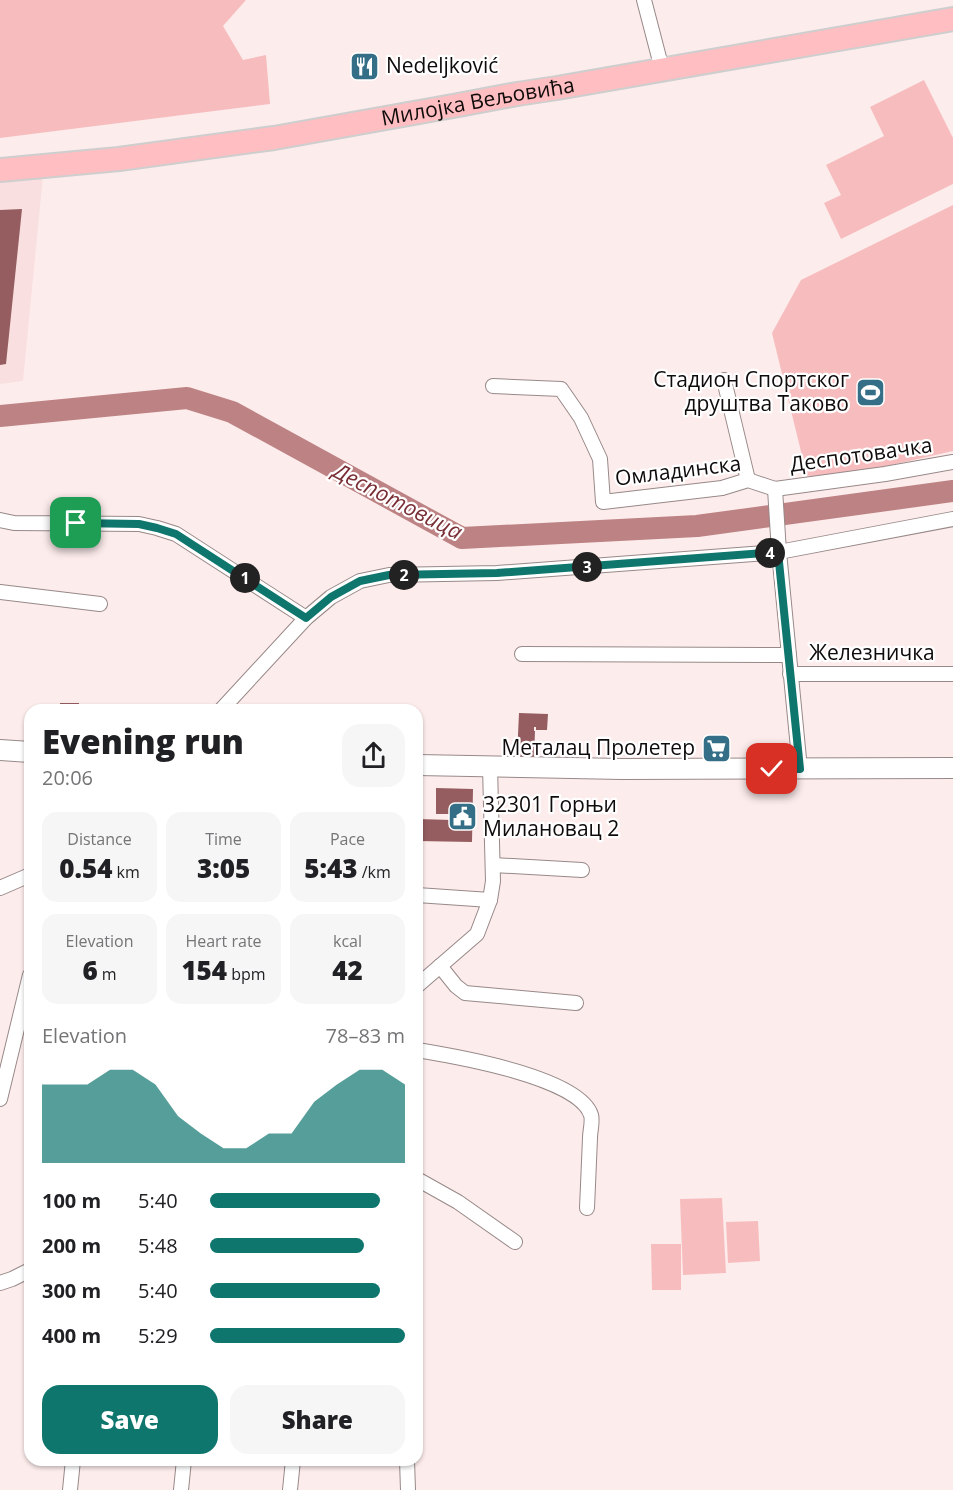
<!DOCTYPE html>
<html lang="en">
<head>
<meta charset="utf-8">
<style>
  :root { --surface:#fff; --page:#f6f6f6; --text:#202124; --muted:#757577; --accent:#0f766e }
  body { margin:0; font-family:"Open Sans",sans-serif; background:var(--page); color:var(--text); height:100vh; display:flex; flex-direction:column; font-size:22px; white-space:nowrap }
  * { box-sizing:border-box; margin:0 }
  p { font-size:20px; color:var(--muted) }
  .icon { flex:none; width:33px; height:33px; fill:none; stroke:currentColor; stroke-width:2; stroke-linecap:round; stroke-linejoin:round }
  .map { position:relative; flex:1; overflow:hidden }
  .side { position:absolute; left:24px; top:704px; width:399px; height:762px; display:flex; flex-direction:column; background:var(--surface); border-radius:18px; box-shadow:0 2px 4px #0004 }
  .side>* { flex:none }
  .pin { position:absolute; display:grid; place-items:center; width:51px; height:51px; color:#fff; margin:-26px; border-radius:12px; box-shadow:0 3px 9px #0006 }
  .km { position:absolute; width:30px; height:30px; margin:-15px; border-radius:50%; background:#222; color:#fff; font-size:16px; line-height:30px; text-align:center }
  .round { display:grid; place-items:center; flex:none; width:63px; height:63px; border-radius:18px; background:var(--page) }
  .overview { display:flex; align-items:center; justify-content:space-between; height:102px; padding:0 18px }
  h1 { font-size:33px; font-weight:800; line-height:45px }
  .metrics { display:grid; grid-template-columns:repeat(3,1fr); gap:9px; height:102px; padding:6px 18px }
  .metrics div { display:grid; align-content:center; border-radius:15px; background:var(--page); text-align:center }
  .metrics b { font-size:26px; font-weight:800 }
  .metrics small { font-size:16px; font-weight:400 }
  .metrics p { font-size:16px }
  .chart { height:168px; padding:12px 18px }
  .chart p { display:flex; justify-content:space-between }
  .chart svg { width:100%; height:108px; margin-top:6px; fill:var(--accent); opacity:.7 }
  .cta { display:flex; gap:12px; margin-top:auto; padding:12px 18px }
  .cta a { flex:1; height:69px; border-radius:18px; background:var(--accent); color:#fff; font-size:24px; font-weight:800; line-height:69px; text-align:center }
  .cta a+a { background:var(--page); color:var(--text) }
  ul { padding:0 18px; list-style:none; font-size:20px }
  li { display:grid; grid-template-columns:96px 72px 1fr; align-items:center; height:45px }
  li i { height:15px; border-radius:8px; background:var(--accent) }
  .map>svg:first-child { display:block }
  .built { fill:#f9dfdf }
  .green { fill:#f7bdbe }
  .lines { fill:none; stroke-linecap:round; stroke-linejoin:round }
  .river { stroke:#bd8283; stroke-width:22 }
  .building { fill:#955d5f }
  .street-casing { stroke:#988989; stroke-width:16 }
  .secondary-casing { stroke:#988989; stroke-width:22 }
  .primary-casing { stroke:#cfcece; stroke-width:26 }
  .street { stroke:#fff; stroke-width:14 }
  .secondary { stroke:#fff; stroke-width:20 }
  .primary { stroke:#ffbec1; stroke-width:22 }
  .route-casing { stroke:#fff; stroke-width:12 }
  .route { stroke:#0f766e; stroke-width:8 }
  .labels { text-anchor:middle; stroke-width:4.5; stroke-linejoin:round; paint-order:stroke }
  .poi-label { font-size:21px; fill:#100b0b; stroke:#fff; text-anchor:start }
  .street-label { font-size:21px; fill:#100b0b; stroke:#fff }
  .water-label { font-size:22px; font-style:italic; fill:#792f35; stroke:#fff }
</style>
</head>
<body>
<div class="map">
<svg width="953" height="1490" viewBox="0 0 953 1490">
  <rect width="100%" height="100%" fill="#fdecec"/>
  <polygon class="built" points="43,176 23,381 0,384 0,179"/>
  <g class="green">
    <polygon points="0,0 246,0 223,26 243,60 266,55 270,104 0,138"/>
    <polygon points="924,80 953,138 953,184 841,239 824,203 841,195 826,165 884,136 870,107"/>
    <polygon points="953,205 953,451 847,475 807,476 772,333 801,280"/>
    <polygon points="722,1198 726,1273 683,1275 680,1199"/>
    <polygon points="758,1221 760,1261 728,1263 726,1222"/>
    <polygon points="651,1244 681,1244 681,1290 652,1290"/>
  </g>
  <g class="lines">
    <polyline class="river" points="0,416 187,398 232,412 462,538 697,526 953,491"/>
  </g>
  <g class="building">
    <polygon points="22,209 6,364 0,365 0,210"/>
    <rect x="60" y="703" width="19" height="7"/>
    <polygon points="519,713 548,714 547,730 536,730 536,727 534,727 534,731 535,731 534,757 517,756"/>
    <polygon points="436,788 473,789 472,842 417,841 417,819 452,820 452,814 436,814"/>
  </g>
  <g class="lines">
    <defs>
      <g id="street">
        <polyline points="644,0 662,69"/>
        <polyline points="724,380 748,480"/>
        <polyline points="493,386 561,389 581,418 600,459 603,502 722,488 748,480 775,489 885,474 953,462"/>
        <polyline points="775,489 779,552 800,769"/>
        <polyline points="0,520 14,523 139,524 157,528 176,534 306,618"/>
        <polyline points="0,592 100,604"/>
        <polyline points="522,654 789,655"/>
        <polyline points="790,674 953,674"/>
        <polyline points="221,710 306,618 331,597 360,581 389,575 497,573 779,552 953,519"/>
        <polyline points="493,865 582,870"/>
        <polyline points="0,888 30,875"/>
        <polyline points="417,895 490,900"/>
        <polyline points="440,966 456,986 465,993 576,1003"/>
        <polyline points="417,986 477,934 490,900 493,881 490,767"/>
        <path d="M 417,1050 C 454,1056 579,1077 591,1115 C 593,1121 590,1131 590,1138 C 589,1161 588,1184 587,1208"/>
        <polyline points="0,1099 30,975"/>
        <polyline points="417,1179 458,1202 515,1242"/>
        <polyline points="0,1283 12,1279 30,1270"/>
        <polyline points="407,1460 408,1490"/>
        <polyline points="70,1490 73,1460"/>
        <polyline points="181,1490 184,1460"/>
        <polyline points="290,1490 293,1460"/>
      </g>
      <g id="secondary">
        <polyline points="0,750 30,752"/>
        <polyline points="417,765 622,769 953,768"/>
      </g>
      <g id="primary">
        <path id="s1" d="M 0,170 L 119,159 L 274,138 L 453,106 L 517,94 L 557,88 L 953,19"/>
      </g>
    </defs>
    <use href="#street" class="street-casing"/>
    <use href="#secondary" class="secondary-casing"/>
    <use href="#primary" class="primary-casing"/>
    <use href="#street" class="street"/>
    <use href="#secondary" class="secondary"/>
    <use href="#primary" class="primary"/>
  </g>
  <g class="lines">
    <defs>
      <polyline id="route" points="76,523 139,524 157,528 176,534 306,618 331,597 360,581 389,575 497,573 778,552 800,769 772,769"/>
    </defs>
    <use href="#route" class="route-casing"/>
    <use href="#route" class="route"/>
  </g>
  <defs>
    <symbol id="restaurant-square" viewBox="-11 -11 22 22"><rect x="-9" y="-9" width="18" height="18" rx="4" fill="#346f87" stroke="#fff"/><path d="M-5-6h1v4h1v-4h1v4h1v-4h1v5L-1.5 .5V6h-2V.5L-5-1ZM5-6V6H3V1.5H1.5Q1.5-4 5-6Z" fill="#fff"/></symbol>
    <symbol id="stadium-square" viewBox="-11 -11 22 22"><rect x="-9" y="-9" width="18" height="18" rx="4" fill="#346f87" stroke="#fff"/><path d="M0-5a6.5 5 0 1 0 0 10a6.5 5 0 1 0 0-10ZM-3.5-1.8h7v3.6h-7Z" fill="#fff"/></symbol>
    <symbol id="supermarket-square" viewBox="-11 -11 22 22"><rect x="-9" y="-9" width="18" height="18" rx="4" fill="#346f87" stroke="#fff"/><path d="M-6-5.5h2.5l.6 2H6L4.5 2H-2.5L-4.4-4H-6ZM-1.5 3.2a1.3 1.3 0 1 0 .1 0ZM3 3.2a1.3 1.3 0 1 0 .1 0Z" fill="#fff"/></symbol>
    <symbol id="civic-square" viewBox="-11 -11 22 22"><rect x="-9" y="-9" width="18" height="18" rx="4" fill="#346f87" stroke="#fff"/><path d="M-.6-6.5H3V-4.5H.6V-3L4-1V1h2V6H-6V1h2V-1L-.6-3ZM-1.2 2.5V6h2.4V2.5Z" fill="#fff"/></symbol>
  </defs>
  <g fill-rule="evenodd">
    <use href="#restaurant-square" x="348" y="50" width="33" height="33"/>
    <use href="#stadium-square" x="854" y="376" width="33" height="33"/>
    <use href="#supermarket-square" x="700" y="732" width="33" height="33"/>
    <use href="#civic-square" x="446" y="800" width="33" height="33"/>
  </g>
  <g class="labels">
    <g class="poi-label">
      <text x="386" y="73">Nedeljković</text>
      <text x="849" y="387" text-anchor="end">Стадион Спортског<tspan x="849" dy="24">друштва Таково</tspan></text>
      <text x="695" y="755" text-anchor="end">Металац Пролетер</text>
      <text x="483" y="812">32301 Горњи<tspan x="483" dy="24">Милановац 2</tspan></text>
    </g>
    <g class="street-label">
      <text dy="7" stroke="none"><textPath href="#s1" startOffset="483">Милојка Вељовића</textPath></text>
      <text transform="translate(861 455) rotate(-8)" y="7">Деспотовачка</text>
      <text transform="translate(678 471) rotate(-7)" y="7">Омладинска</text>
      <text x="872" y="660">Железничка</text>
    </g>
    <g class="water-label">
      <text transform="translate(398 501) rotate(27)" y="8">Деспотовица</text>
    </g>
  </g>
</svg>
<div class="pin" style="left:76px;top:523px;background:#1e9e55"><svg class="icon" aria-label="arrive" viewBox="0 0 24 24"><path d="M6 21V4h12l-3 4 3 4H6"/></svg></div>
<div class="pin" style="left:772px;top:769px;background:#d93025"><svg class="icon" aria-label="check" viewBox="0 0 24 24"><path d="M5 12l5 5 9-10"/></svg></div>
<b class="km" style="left:245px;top:578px">1</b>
<b class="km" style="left:404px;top:575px">2</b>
<b class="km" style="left:587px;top:567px">3</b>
<b class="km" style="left:770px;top:553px">4</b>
<section class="side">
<div class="overview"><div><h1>Evening run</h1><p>20:06</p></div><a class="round"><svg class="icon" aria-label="share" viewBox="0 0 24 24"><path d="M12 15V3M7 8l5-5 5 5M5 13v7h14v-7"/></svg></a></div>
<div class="metrics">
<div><p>Distance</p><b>0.54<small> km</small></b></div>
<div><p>Time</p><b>3:05</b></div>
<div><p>Pace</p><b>5:43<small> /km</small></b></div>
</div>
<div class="metrics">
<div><p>Elevation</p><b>6<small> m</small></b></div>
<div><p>Heart rate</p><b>154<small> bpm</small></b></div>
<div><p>kcal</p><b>42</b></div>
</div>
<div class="chart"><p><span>Elevation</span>78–83 m</p>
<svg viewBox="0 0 160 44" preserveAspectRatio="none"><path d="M0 44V12L10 12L20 12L30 6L40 6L50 12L60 25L70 32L80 38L90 38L100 32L110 32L120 19L130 12L140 6L150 6L160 12V44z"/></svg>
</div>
<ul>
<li><b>100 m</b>5:40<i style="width:87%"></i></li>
<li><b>200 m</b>5:48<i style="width:79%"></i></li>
<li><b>300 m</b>5:40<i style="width:87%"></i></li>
<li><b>400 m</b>5:29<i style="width:100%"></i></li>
</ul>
<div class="cta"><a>Save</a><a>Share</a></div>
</section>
</div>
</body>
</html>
